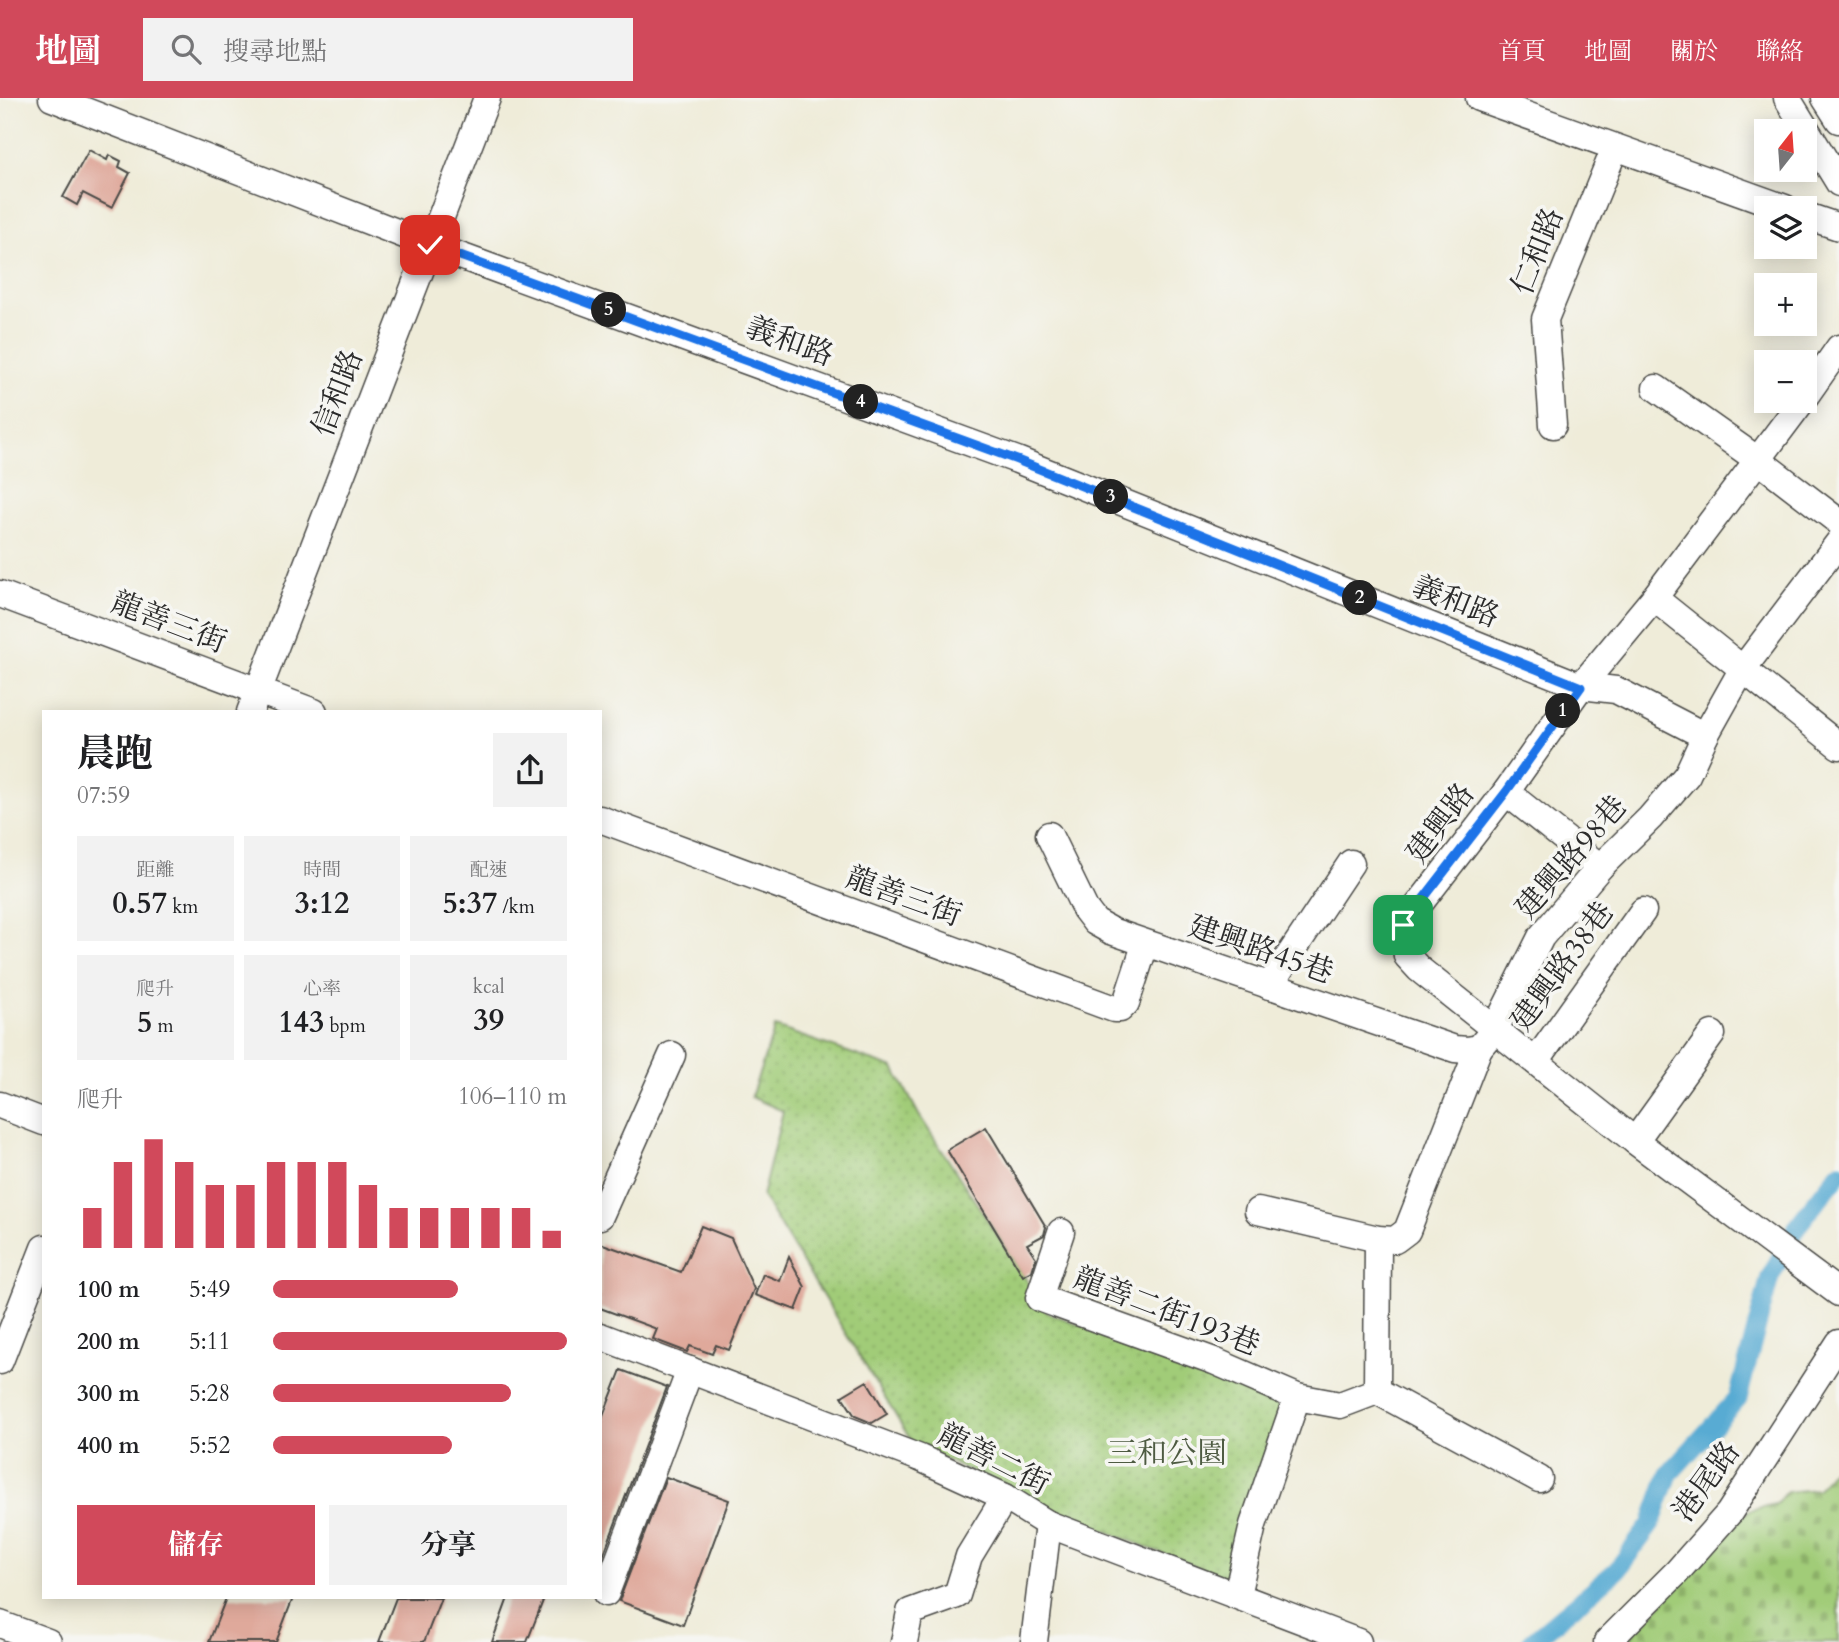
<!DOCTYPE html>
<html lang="zh-TW">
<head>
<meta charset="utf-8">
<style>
  :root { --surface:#fff; --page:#f2f2f2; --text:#202124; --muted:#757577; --accent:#d1495b }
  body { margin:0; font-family:Cardo,"Noto Serif TC",serif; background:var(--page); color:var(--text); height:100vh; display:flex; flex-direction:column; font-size:26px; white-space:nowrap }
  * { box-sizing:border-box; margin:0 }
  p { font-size:23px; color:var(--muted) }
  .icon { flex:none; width:38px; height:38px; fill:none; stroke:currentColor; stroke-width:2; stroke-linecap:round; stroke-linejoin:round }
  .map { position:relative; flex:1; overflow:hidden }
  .details { position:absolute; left:42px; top:612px; width:560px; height:889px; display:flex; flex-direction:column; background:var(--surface); border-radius:0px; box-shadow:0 4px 18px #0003 }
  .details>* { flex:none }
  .needle { width:46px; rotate:17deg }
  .buttons { position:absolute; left:1754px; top:21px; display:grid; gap:14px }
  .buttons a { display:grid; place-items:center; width:63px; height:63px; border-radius:0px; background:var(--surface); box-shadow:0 4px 18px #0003; font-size:35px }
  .pin { position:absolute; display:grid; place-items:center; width:60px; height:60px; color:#fff; margin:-30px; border-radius:14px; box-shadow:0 4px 10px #0006 }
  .km { position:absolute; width:35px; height:35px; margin:-18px; border-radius:50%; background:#222; color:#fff; font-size:19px; line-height:35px; text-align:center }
  .round { display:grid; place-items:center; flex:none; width:74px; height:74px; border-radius:0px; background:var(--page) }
  .summary { display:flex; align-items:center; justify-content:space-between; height:119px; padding:0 35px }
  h1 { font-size:38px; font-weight:700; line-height:52px }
  .figures { display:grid; grid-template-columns:repeat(3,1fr); gap:10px; height:119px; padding:7px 35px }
  .figures div { display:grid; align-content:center; border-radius:0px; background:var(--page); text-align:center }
  .figures b { font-size:30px; font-weight:700 }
  .figures small { font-size:19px; font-weight:400 }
  .figures p { font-size:19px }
  .chart { height:196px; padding:14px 35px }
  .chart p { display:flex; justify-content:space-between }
  .chart svg { width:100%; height:126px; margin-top:7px; stroke:var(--accent); stroke-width:6 }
  .primary-button { display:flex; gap:14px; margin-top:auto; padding:14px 35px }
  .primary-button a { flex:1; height:80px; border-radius:0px; background:var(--accent); color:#fff; font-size:28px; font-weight:700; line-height:80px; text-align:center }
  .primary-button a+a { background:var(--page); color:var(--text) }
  ul { padding:0 35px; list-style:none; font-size:23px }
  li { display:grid; grid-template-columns:112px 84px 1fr; align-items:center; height:52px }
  li i { height:18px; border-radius:9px; background:var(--accent) }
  header { display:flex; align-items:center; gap:42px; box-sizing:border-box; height:98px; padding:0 35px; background:var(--accent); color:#fff }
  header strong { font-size:33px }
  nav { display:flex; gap:38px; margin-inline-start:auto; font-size:24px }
  .search { width:490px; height:63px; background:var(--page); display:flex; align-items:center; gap:18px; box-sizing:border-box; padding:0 24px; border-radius:0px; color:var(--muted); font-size:26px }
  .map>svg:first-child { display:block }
  .cemetery { fill:url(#cemetery-stones); stroke:#667c52; stroke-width:2 }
  .park { fill:url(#park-dots); stroke:#667c52; stroke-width:2 }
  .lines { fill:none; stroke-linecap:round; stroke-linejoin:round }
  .canal { stroke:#58abd3; stroke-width:19 }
  .building { fill:#dfa99b }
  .minor-casing { stroke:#484845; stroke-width:29 }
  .minor { stroke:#fff; stroke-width:26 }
  .route-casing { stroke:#fff; stroke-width:14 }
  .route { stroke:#1a73e8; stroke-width:9 }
  .labels { text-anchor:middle; stroke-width:7; stroke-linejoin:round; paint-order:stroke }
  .street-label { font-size:30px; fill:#2b2b2b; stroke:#f6f6f2 }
  .park-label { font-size:30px; fill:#4e5b42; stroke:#f6f6f2 }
</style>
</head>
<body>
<header>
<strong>地圖</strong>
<div class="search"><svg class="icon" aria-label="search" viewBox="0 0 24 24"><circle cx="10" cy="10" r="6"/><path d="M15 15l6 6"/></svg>搜尋地點</div>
<nav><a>首頁</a><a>地圖</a><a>關於</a><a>聯絡</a></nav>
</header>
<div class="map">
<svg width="1839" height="1544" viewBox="0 0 1839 1544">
  <defs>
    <pattern id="cemetery-stones" width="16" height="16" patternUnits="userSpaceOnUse" patternTransform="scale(1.75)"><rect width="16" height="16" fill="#a1cc78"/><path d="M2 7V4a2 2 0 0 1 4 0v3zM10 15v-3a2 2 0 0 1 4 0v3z" fill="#8baf68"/></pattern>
    <pattern id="park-dots" width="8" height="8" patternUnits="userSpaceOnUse" patternTransform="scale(1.75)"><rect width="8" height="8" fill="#a1cc78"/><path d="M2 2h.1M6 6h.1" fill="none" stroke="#8baf68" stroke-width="1.8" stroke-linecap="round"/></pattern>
  </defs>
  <rect width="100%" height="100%" fill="#f6f6f2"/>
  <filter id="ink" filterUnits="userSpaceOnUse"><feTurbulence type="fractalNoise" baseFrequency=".0143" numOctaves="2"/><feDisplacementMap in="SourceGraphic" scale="14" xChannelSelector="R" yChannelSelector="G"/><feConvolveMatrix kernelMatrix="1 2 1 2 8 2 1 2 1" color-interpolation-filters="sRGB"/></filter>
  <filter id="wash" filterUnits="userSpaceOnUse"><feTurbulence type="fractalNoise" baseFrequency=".00686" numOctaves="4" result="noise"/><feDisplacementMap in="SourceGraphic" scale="28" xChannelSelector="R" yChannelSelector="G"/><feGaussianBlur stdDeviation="1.57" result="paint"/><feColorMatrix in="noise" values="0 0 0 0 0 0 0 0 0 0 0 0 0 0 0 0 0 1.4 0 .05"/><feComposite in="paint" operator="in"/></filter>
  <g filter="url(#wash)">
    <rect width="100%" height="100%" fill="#efecd9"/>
    <polygon class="cemetery" points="1839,1369 1839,1544 1626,1544 1749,1412 1776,1406 1786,1394 1818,1391 1832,1372"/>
    <polygon class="park" points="775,929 894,970 919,1017 1048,1215 1279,1299 1282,1330 1227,1481 1038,1406 913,1346 762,1098 783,1013 751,999"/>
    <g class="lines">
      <polyline class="canal" points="1531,1544 1617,1472 1651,1426 1669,1376 1738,1300 1770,1179 1798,1127 1839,1075"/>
    </g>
    <g id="blocks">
      <g class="building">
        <polygon points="89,52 107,62 109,57 121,63 119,69 130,75 112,110 83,95 77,107 63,99"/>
        <polygon points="986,1029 1046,1129 1044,1137 1027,1146 1036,1160 1032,1173 1023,1178 947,1052"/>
        <polygon points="701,1128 731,1140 754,1191 729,1252 716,1247 712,1256 690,1248 687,1254 653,1241 657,1231 600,1210 600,1145 681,1174"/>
        <polygon points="789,1159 805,1189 796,1212 755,1197 763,1176 780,1183"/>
        <polygon points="621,1272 667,1289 600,1466 600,1326"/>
        <polygon points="867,1283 887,1316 872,1325 855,1318 842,1298"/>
        <polygon points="666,1379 729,1402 683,1527 619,1503"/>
        <polygon points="226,1500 293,1500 276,1544 209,1544"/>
        <polygon points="396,1500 441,1500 424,1544 379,1544"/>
        <polygon points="508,1500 544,1500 527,1544 492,1544"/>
      </g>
    </g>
  </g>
  <g filter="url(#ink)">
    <use href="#blocks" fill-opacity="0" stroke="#484845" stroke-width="2"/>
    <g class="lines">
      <defs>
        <g id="minor">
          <polyline points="52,0 430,147 1017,362 1581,588 1616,592 1705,638"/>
          <polyline points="1479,0 1785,110"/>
          <polyline points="1787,0 1839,85"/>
          <polyline points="1825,0 1839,22"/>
          <polyline points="1804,117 1839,129"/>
          <polyline points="1656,290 1758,362 1839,424"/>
          <polyline points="1804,300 1839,250"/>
          <polyline points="1802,303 1654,500 1581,588 1506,694 1403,827 1407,858 1419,871 1635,1043 1839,1195"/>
          <polyline points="1553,327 1545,221 1615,50"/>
          <polyline points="0,496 314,614"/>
          <polyline points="1654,500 1839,648"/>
          <polyline points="250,614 487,0"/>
          <polyline points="1506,694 1600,769"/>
          <polyline points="600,721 1114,911 1120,911 1126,905 1145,847"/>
          <polyline points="1049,737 1085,811 1095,824 1111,833 1455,951 1467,952 1479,950 1495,931 1541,839 1600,769 1650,720 1687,677 1705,638 1742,572 1839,444"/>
          <polyline points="1269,888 1351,765"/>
          <polyline points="1536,963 1643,813"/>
          <polyline points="0,1007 44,1024"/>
          <polyline points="1635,1043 1712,936"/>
          <polyline points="1258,1113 1378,1141 1395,1142 1407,1133 1479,950"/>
          <polyline points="600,1118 672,957"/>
          <polyline points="1061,1134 1039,1200 1214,1263 1297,1299 1340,1307 1377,1293 1539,1381"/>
          <polyline points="600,1238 920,1360 1005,1399 1048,1426 1358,1544"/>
          <polyline points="0,1263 44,1150"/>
          <polyline points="1377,1293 1378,1141"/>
          <polyline points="606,1495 690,1272"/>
          <polyline points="1237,1497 1253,1427 1297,1299"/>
          <polyline points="0,1526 48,1544"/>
          <polyline points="904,1544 910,1514 957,1497 969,1458 1005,1399"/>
          <polyline points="1034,1544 1048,1426"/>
          <polyline points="1607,1544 1676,1475 1729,1415 1839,1245"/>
        </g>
      </defs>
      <use href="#minor" class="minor-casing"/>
      <use href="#minor" class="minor"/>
    </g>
  </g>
  <g class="lines" filter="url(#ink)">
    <defs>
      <polyline id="route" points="430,147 1017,362 1581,589 1506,694 1403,827"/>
    </defs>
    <use href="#route" class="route-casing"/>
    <use href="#route" class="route"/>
  </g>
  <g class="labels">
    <g class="street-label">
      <text transform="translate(1537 153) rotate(-68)" y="10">仁和路</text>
      <text transform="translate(790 243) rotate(20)" y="10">義和路</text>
      <text transform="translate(337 295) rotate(-69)" y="10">信和路</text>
      <text transform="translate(1456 503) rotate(22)" y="10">義和路</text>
      <text transform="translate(169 524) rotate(21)" y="10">龍善三街</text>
      <text transform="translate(1440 725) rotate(-53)" y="10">建興路</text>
      <text transform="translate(1571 759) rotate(-49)" y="10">建興路98巷</text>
      <text transform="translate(904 798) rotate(20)" y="10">龍善三街</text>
      <text transform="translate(1261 851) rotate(19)" y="10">建興路45巷</text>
      <text transform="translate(1562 868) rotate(-54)" y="10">建興路38巷</text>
      <text transform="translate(1167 1213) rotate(21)" y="10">龍善二街193巷</text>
      <text transform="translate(994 1361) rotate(27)" y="10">龍善二街</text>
      <text transform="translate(1706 1383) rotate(-54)" y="10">港尾路</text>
    </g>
    <g class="park-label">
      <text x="1167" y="1365">三和公園</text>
    </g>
  </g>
</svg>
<div class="buttons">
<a><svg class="needle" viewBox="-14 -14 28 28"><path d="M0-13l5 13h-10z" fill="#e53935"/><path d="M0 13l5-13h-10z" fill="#757577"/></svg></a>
<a><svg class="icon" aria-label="layers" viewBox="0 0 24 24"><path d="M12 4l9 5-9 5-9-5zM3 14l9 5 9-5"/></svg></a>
<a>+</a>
<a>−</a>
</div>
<div class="pin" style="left:1403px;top:827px;background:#1e9e55"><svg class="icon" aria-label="arrive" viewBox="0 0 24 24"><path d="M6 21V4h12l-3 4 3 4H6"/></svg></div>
<div class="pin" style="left:430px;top:147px;background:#d93025"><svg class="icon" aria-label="check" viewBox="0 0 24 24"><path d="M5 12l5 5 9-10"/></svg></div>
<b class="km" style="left:1563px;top:613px">1</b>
<b class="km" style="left:1360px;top:500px">2</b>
<b class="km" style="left:1111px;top:399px">3</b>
<b class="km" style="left:861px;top:304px">4</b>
<b class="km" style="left:609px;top:212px">5</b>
<section class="details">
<div class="summary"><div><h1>晨跑</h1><p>07:59</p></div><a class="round"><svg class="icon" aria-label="share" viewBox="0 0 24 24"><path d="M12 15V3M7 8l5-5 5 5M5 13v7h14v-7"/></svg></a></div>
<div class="figures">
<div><p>距離</p><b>0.57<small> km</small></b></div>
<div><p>時間</p><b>3:12</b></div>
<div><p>配速</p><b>5:37<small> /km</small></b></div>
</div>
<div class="figures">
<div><p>爬升</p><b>5<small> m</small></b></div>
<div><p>心率</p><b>143<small> bpm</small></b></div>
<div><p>kcal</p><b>39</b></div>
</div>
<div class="chart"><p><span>爬升</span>106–110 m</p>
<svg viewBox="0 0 160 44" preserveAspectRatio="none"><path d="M5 44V30M15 44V14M25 44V6M35 44V14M45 44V22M55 44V22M65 44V14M75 44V14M85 44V14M95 44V22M105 44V30M115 44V30M125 44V30M135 44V30M145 44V30M155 44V38"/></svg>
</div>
<ul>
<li><b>100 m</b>5:49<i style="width:63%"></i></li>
<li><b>200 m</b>5:11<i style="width:100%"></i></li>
<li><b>300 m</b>5:28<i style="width:81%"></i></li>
<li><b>400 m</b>5:52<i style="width:61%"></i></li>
</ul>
<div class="primary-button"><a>儲存</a><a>分享</a></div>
</section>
</div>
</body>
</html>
